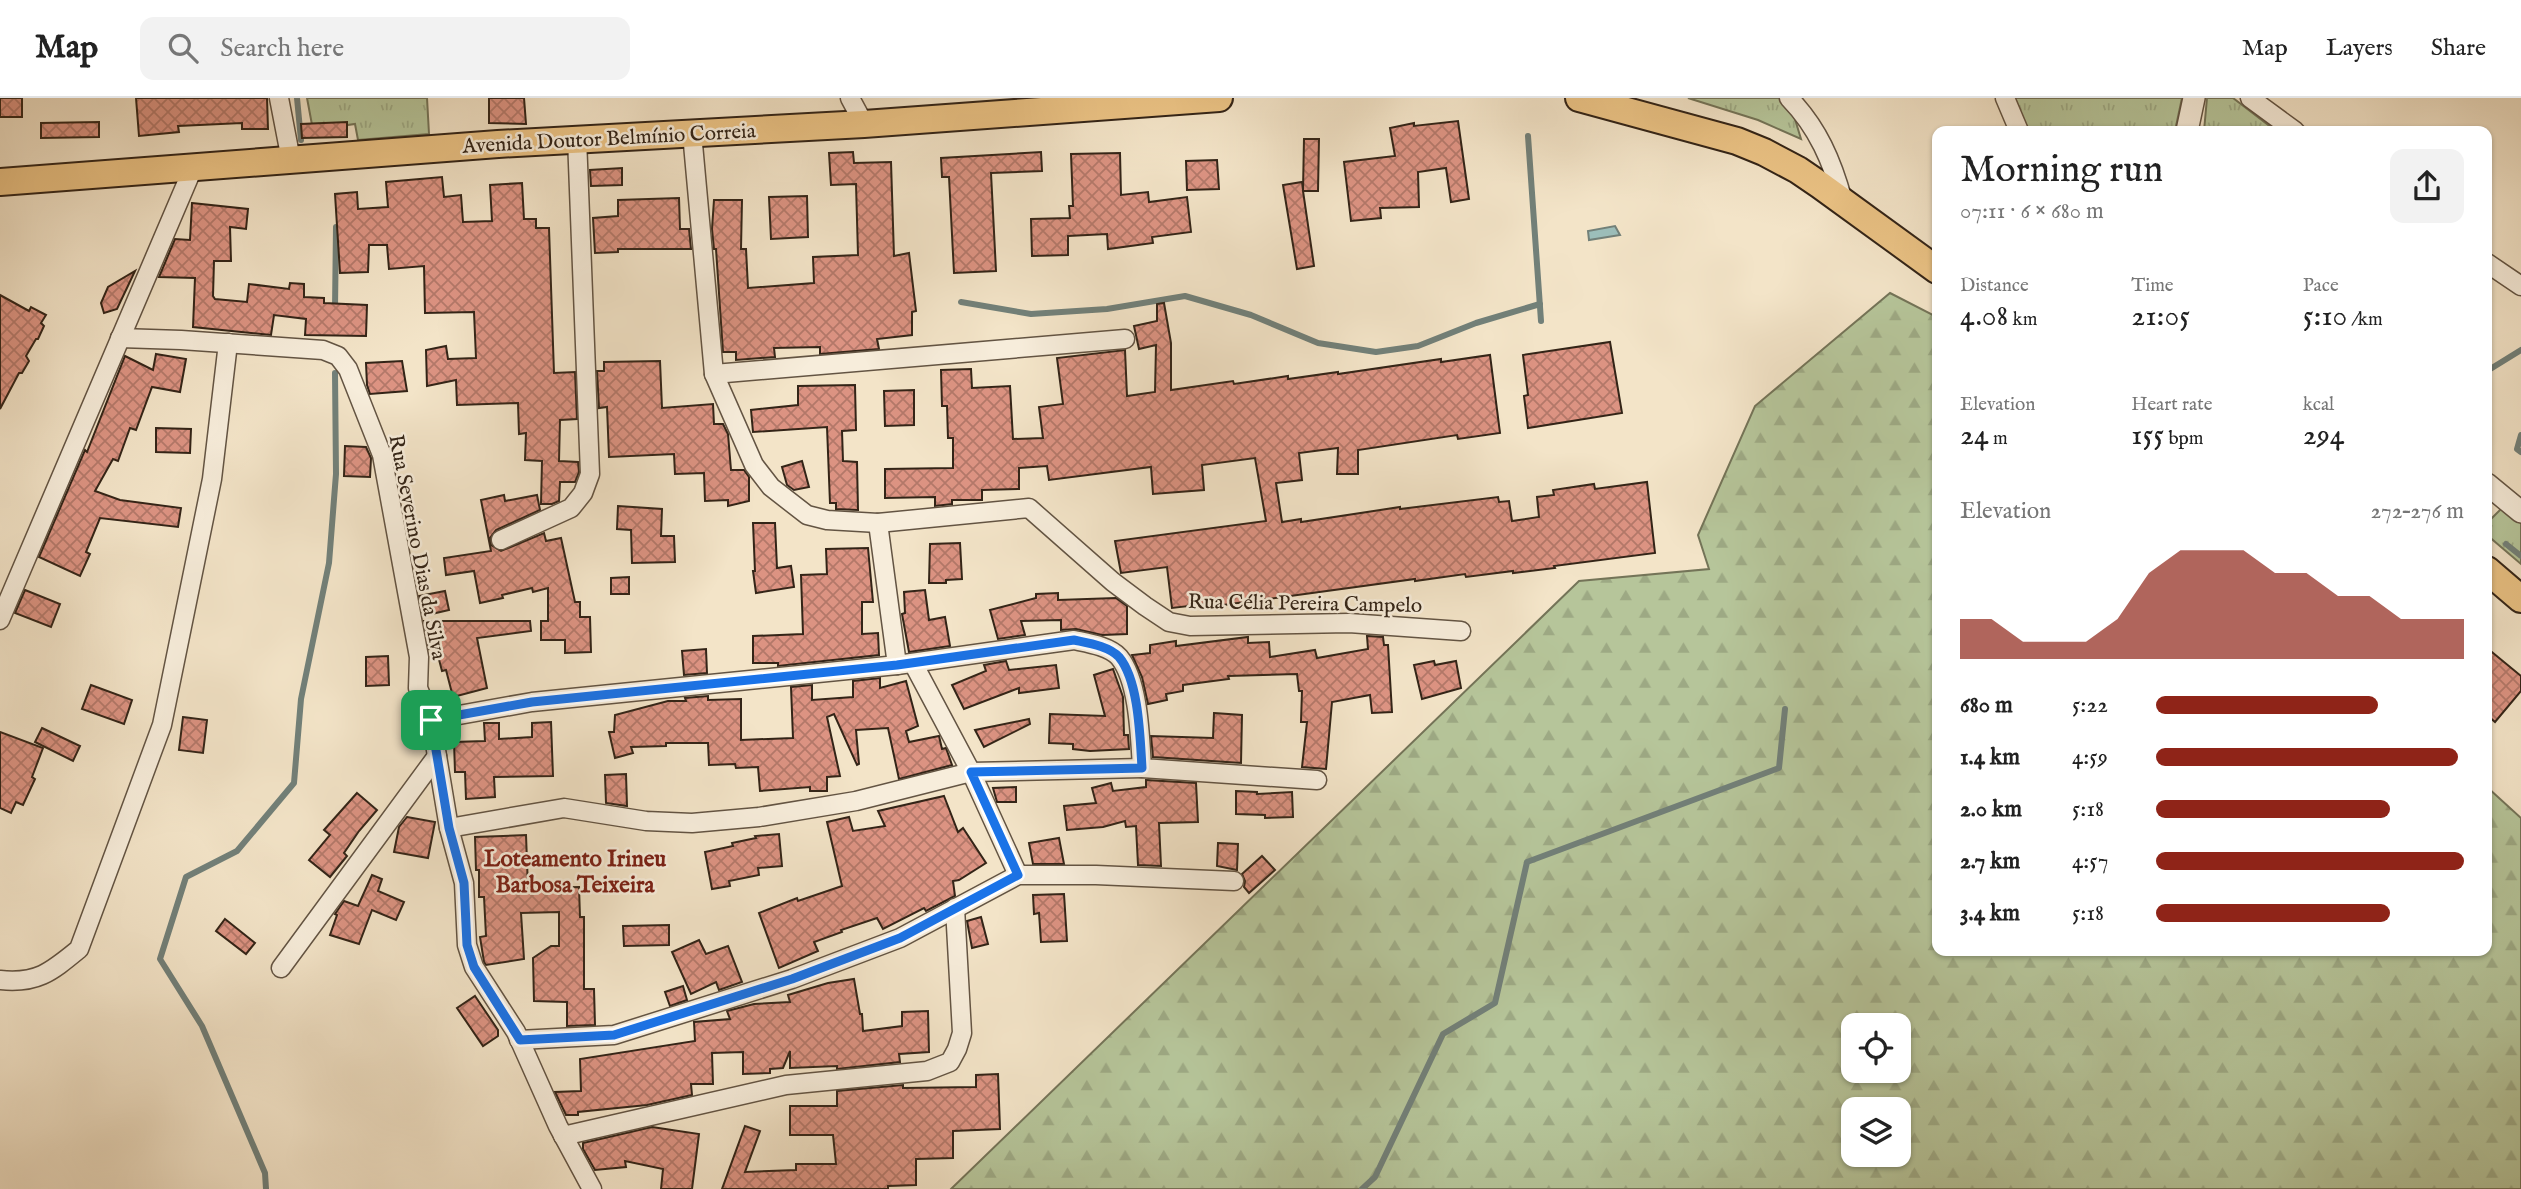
<!DOCTYPE html>
<html lang="en">
<head>
<meta charset="utf-8">
<style>
  :root { --surface:#fff; --page:#f2f2f2; --text:#222; --muted:#767676; --line:#e0e0e0; --accent:#8f2418 }
  body { margin:0; font-family:"IM FELL English",serif; background:var(--page); color:var(--text); height:100vh; display:flex; flex-direction:column; font-size:26px; white-space:nowrap }
  * { box-sizing:border-box; margin:0 }
  p { font-size:23px; color:var(--muted) }
  .icon { flex:none; width:38px; height:38px; fill:none; stroke:currentColor; stroke-width:2; stroke-linecap:round; stroke-linejoin:round }
  .map { position:relative; flex:1; overflow:hidden }
  .drawer { position:absolute; left:1932px; top:28px; width:560px; height:830px; display:flex; flex-direction:column; background:var(--surface); border-radius:14px; box-shadow:0 2px 5px #0004 }
  .drawer>* { flex:none }
  .fabs { position:absolute; left:1841px; top:915px; display:grid; gap:14px }
  .fabs a { display:grid; place-items:center; width:70px; height:70px; border-radius:14px; background:var(--surface); box-shadow:0 2px 5px #0004; font-size:35px }
  .pin { position:absolute; display:grid; place-items:center; width:60px; height:60px; color:#fff; margin:-30px; border-radius:14px; box-shadow:0 4px 10px #0006 }
  .round { display:grid; place-items:center; flex:none; width:74px; height:74px; border-radius:14px; background:var(--page) }
  .headline { display:flex; align-items:center; justify-content:space-between; height:119px; padding:0 28px }
  h1 { font-size:38px; font-weight:600; line-height:52px }
  .metrics { display:grid; grid-template-columns:repeat(3,1fr); gap:10px; height:119px; padding:7px 28px }
  .metrics div { display:grid; align-content:center }
  .metrics b { font-size:30px; font-weight:600 }
  .metrics small { font-size:19px; font-weight:400 }
  .metrics p { font-size:19px }
  .chart { height:196px; padding:14px 28px }
  .chart p { display:flex; justify-content:space-between }
  .chart svg { width:100%; height:126px; margin-top:7px; fill:var(--accent); opacity:.7 }
  ul { padding:0 28px; list-style:none; font-size:23px }
  li { display:grid; grid-template-columns:112px 84px 1fr; align-items:center; height:52px }
  li i { height:18px; border-radius:9px; background:var(--accent) }
  header { display:flex; align-items:center; gap:42px; box-sizing:border-box; height:98px; padding:0 35px; background:var(--surface); border-bottom:2px solid var(--line) }
  header strong { font-size:33px }
  nav { display:flex; gap:38px; margin-inline-start:auto; font-size:24px }
  .search { width:490px; height:63px; background:var(--page); display:flex; align-items:center; gap:18px; box-sizing:border-box; padding:0 24px; border-radius:14px; color:var(--muted); font-size:26px }
  .map>svg:first-child { display:block }
  .grass { fill:url(#grass-tufts); stroke:#747458; stroke-width:2 }
  .forest { fill:url(#forest-firs); stroke:#747458; stroke-width:2; fill-rule:evenodd }
  .water { fill:#9cbeba; stroke:#728079; stroke-width:2 }
  .lines { fill:none; stroke-linecap:round; stroke-linejoin:round }
  .stream { stroke:#728079; stroke-width:6 }
  .building { fill:url(#building-cross-hatch); stroke:#332417; stroke-width:2 }
  .minor-casing { stroke:#635443; stroke-width:21 }
  .tertiary-casing { stroke:#635443; stroke-width:24 }
  .primary-casing { stroke:#332417; stroke-width:30 }
  .minor { stroke:#f7eddb; stroke-width:18 }
  .tertiary { stroke:#f7eddb; stroke-width:21 }
  .primary { stroke:#eac284; stroke-width:26 }
  .route-casing { stroke:#fff; stroke-width:14 }
  .route { stroke:#1a73e8; stroke-width:9 }
  .labels { text-anchor:middle; stroke-width:5; stroke-linejoin:round; paint-order:stroke }
  .street-label { font-size:21px; fill:#332417; stroke:#f7eddb }
  .neighbourhood-label { font-size:23px; font-weight:bold; fill:#7a1f14; stroke:#f7eddb }
</style>
</head>
<body>
<header>
<strong>Map</strong>
<div class="search"><svg class="icon" aria-label="search" viewBox="0 0 24 24"><circle cx="10" cy="10" r="6"/><path d="M15 15l6 6"/></svg>Search here</div>
<nav><a>Map</a><a>Layers</a><a>Share</a></nav>
</header>
<div class="map">
<svg width="2521" height="1091" viewBox="0 0 2521 1091">
  <defs>
    <pattern id="grass-tufts" width="24" height="20" patternUnits="userSpaceOnUse" patternTransform="scale(1.75)"><rect width="24" height="20" fill="#b6c59a"/><path d="M3 7l-1-3M5 7V3M7 7l1-3M15 17l-1-3M17 17v-4M19 17l1-3" fill="none" stroke="#9da984"/></pattern>
    <pattern id="forest-firs" width="22" height="20" patternUnits="userSpaceOnUse" patternTransform="scale(1.75)"><rect width="22" height="20" fill="#b6c59a"/><path d="M5 1l3.5 6h-7zM16 11l3.5 6h-7z" fill="#9da984"/></pattern>
    <pattern id="building-cross-hatch" width="8" height="8" patternUnits="userSpaceOnUse" patternTransform="scale(1.75)"><rect width="8" height="8" fill="#dc9382"/><path d="M0 0l8 8M0 8l8-8" fill="none" stroke="#b37869"/></pattern>
  </defs>
  <rect width="100%" height="100%" fill="#f3e4c8"/>
  <filter id="stains"><feTurbulence type="fractalNoise" baseFrequency=".00286" numOctaves="4"/><feColorMatrix values="0 0 0 0 .2 0 0 0 0 .09 0 0 0 0 .02 0 0 0 .5 -.17"/></filter>
  <radialGradient id="worn" r=".72"><stop offset=".6" stop-color="#630" stop-opacity="0"/><stop offset="1" stop-color="#630" stop-opacity=".3"/></radialGradient>
  <g class="grass">
    <polygon points="307,0 427,0 429,36 358,42 355,26 313,32"/>
    <polygon points="1688,0 1779,0 1794,18 1801,41 1758,22"/>
    <polygon points="2012,0 2182,0 2175,33 2010,33"/>
    <polygon points="2207,0 2233,0 2276,33 2204,33"/>
    <polygon points="2503,409 2521,425 2521,466 2487,437 2487,425"/>
  </g>
  <path class="forest" d="M 1890,195 L 1937,219 L 1937,852 L 2487,852 L 2487,689 L 2521,720 L 2521,1091 L 951,1091 L 1579,483 L 1709,471 L 1698,437 L 1755,308 ZM 1853,928 L 1899,928 L 1899,973 L 1853,973 ZM 1853,1012 L 1899,1012 L 1899,1057 L 1853,1057 Z"/>
  <polygon class="water" points="1615,128 1620,137 1589,142 1588,133"/>
  <g class="lines">
    <g class="stream">
      <polyline points="297,0 301,42"/>
      <polyline points="1528,38 1541,223"/>
      <polyline points="961,204 1031,216 1107,211 1185,198 1251,217 1318,245 1376,254 1418,248 1476,225 1540,206"/>
      <polyline points="335,211 336,129"/>
      <polyline points="2487,273 2521,252"/>
      <polyline points="2521,337 2517,351 2521,354"/>
      <polyline points="2506,446 2521,458"/>
      <polyline points="266,1091 265,1075 202,928 160,861 186,779 237,753 294,685 301,601 329,465 336,376 335,275"/>
      <polyline points="1362,1091 1375,1079 1443,936 1495,905 1527,764 1779,670 1785,611"/>
    </g>
  </g>
  <g class="building">
    <rect x="0" y="0" width="22" height="19"/>
    <polygon points="136,0 267,0 268,31 242,31 242,25 178,28 179,34 139,38"/>
    <polygon points="489,0 524,0 526,26 489,25"/>
    <polygon points="1458,23 1469,101 1451,104 1446,70 1418,74 1419,109 1380,110 1381,120 1351,123 1344,64 1395,58 1390,30 1414,25 1414,28"/>
    <polygon points="99,24 99,39 41,40 41,25"/>
    <polygon points="347,24 347,39 302,40 301,26"/>
    <polygon points="1304,41 1319,41 1318,93 1303,93 1314,168 1297,171 1283,87 1302,84 1303,92"/>
    <polygon points="853,54 854,65 891,64 894,158 909,155 916,213 912,214 912,237 877,241 879,251 820,256 820,249 774,250 775,259 736,262 736,254 723,254 716,151 714,151 712,131 714,102 742,102 741,151 746,151 748,190 814,185 813,159 858,157 856,86 831,87 829,55"/>
    <polygon points="1041,54 1042,73 991,75 996,173 954,175 949,79 942,79 941,60"/>
    <polygon points="1120,55 1121,97 1148,94 1149,104 1187,99 1191,134 1152,139 1153,145 1108,151 1107,136 1068,138 1068,157 1032,158 1031,121 1070,120 1069,108 1073,108 1071,56"/>
    <polygon points="1217,62 1219,91 1187,92 1186,63"/>
    <polygon points="622,70 622,87 591,88 590,72"/>
    <polygon points="442,79 444,99 461,97 463,124 492,123 490,87 522,85 524,121 536,121 536,130 549,130 554,275 575,274 577,321 560,322 559,363 578,364 579,374 575,384 560,384 559,403 552,406 541,406 542,363 525,362 526,335 519,336 518,305 457,307 456,282 427,288 426,252 446,248 448,261 476,260 474,214 425,215 424,168 389,171 387,147 369,147 368,174 340,175 335,96 357,94 358,111 388,109 386,84"/>
    <polygon points="807,98 808,139 771,141 769,99"/>
    <polygon points="679,100 680,131 689,131 691,151 618,151 618,154 595,155 593,120 618,118 618,102"/>
    <polygon points="192,105 248,111 246,131 230,129 231,163 214,163 213,198 215,201 247,204 249,186 289,191 290,185 304,186 304,199 324,200 324,205 367,207 366,238 305,237 306,221 274,217 271,237 193,229 195,180 159,179 175,141 190,142"/>
    <polygon points="135,173 117,211 104,215 101,205 108,189"/>
    <polygon points="0,197 29,213 31,209 46,217 41,225 44,228 38,241 36,241 26,258 29,263 22,275 19,275 0,311"/>
    <polygon points="1164,205 1171,245 1171,292 1233,283 1234,286 1288,278 1288,281 1338,274 1338,276 1441,261 1441,264 1490,257 1500,335 1458,341 1457,337 1358,352 1358,376 1337,376 1338,350 1299,355 1302,382 1276,385 1282,424 1301,421 1301,424 1400,409 1400,411 1498,399 1499,404 1509,403 1512,423 1539,419 1537,399 1554,397 1553,392 1594,386 1595,391 1647,384 1655,455 1554,468 1555,470 1513,475 1513,473 1466,479 1465,476 1415,483 1415,481 1223,507 1223,504 1172,510 1167,469 1121,475 1115,443 1266,423 1255,360 1202,367 1204,392 1153,396 1151,369 1049,382 1047,368 1019,370 1019,391 982,392 982,402 952,402 952,406 935,408 935,399 885,400 885,371 953,370 953,340 948,340 947,308 942,308 941,272 971,271 972,290 1010,288 1013,341 1043,340 1039,309 1063,306 1057,260 1125,252 1127,298 1155,294 1156,247 1139,251 1134,228 1157,223 1157,206"/>
    <polygon points="1610,244 1622,315 1528,330 1524,298 1528,297 1523,257"/>
    <polygon points="156,256 186,261 180,294 152,289 136,332 130,330 118,363 113,361 95,393 120,402 181,410 178,429 100,420 86,454 90,456 80,478 39,459 85,352 87,354 125,258 153,272"/>
    <polygon points="402,263 407,293 370,296 367,287 366,265"/>
    <polygon points="660,263 662,310 713,306 714,326 723,326 728,336 731,372 744,372 749,379 749,403 728,408 728,402 705,403 704,375 675,376 674,356 609,359 607,309 599,310 597,273 604,273 604,264"/>
    <polygon points="855,287 856,332 842,333 843,363 857,364 858,412 836,411 836,405 830,405 827,329 753,334 751,312 798,307 798,288"/>
    <polygon points="914,292 914,327 885,328 884,293"/>
    <polygon points="156,330 191,331 190,355 156,354"/>
    <polygon points="345,348 366,349 371,360 370,379 344,378"/>
    <polygon points="802,363 809,389 794,392 787,387 782,369"/>
    <polygon points="504,397 505,403 537,397 540,412 496,432 490,440 491,447 501,453 544,435 546,443 561,440 575,504 580,504 580,519 590,519 591,554 565,555 565,542 541,542 541,523 548,523 548,490 533,494 532,490 502,497 503,500 480,505 474,473 446,477 444,460 491,453 481,402"/>
    <polygon points="618,408 662,411 661,438 674,438 675,464 632,465 631,432 617,431"/>
    <polygon points="753,425 775,425 777,470 791,468 794,489 756,495 753,473 755,473"/>
    <polygon points="960,445 962,481 946,482 946,485 929,485 930,446"/>
    <polygon points="868,450 873,504 862,504 862,536 878,535 879,557 778,568 778,565 753,565 753,538 803,536 801,477 827,476 826,451"/>
    <polygon points="629,479 629,496 611,496 611,480"/>
    <polygon points="25,492 60,506 51,529 15,515"/>
    <polygon points="925,492 929,522 945,519 950,548 909,554 902,516 905,515 904,494"/>
    <polygon points="445,493 449,512 423,518 419,498"/>
    <polygon points="1058,495 1058,502 1116,500 1127,508 1127,536 1102,537 1076,531 1061,532 1061,522 1021,523 1025,537 998,541 990,512 1036,500 1036,496"/>
    <polygon points="424,523 530,523 531,533 477,540 487,590 453,599 446,572 442,573 436,550 429,551"/>
    <polygon points="1367,538 1383,539 1384,547 1388,547 1392,614 1372,615 1370,597 1332,604 1326,671 1302,669 1307,624 1301,624 1302,593 1299,593 1297,576 1228,578 1229,581 1183,587 1183,593 1166,596 1167,602 1148,606 1142,579 1132,557 1150,555 1150,547 1176,543 1176,548 1248,539 1248,545 1269,544 1270,559 1315,552 1317,560 1368,551"/>
    <polygon points="2487,550 2521,578 2521,593 2495,624 2487,617"/>
    <polygon points="706,551 707,575 684,577 682,553"/>
    <polygon points="388,558 389,587 366,588 366,559"/>
    <polygon points="1006,563 1009,572 1056,567 1059,590 1019,595 1019,590 964,611 952,587 986,573 984,567"/>
    <polygon points="1434,563 1435,567 1456,563 1461,590 1422,601 1414,567"/>
    <polygon points="1113,571 1123,599 1124,637 1128,637 1129,651 1090,653 1073,651 1073,646 1049,645 1050,616 1105,618 1094,577"/>
    <polygon points="880,580 880,590 906,583 918,628 906,633 909,644 939,638 942,651 946,650 952,667 899,681 888,630 856,632 859,666 857,667 834,616 827,619 840,678 827,679 827,693 810,693 810,689 760,693 758,669 736,670 735,666 709,667 708,645 666,645 666,648 631,649 633,655 615,660 609,634 614,634 615,617 668,603 686,603 685,600 708,598 708,602 741,601 741,642 793,640 791,589 812,587 812,602 853,599 853,583"/>
    <polygon points="91,587 132,602 124,626 82,611"/>
    <polygon points="1214,615 1242,617 1241,665 1153,659 1151,638 1213,640"/>
    <polygon points="183,619 207,622 203,655 179,652"/>
    <polygon points="1029,621 1030,626 984,649 975,632"/>
    <polygon points="551,624 553,678 494,679 495,699 466,701 465,674 455,674 454,644 485,643 484,625 499,625 499,641 532,639 532,625"/>
    <polygon points="42,630 80,648 73,663 35,644"/>
    <polygon points="0,634 43,650 32,679 35,681 23,707 16,704 11,715 0,710"/>
    <polygon points="626,676 627,708 606,705 605,677"/>
    <polygon points="1146,682 1196,685 1198,724 1159,725 1161,768 1138,767 1136,728 1126,729 1125,723 1103,729 1067,732 1064,708 1096,705 1092,690 1111,685 1113,693 1146,689"/>
    <polygon points="1016,689 1016,704 997,704 993,690"/>
    <polygon points="1236,693 1257,694 1257,696 1292,694 1293,719 1265,720 1265,717 1236,716"/>
    <polygon points="357,695 377,712 359,733 344,755 347,758 330,779 309,762 330,737 324,732"/>
    <polygon points="944,698 958,734 963,730 986,765 959,782 953,783 955,798 926,813 924,810 883,831 877,820 841,832 842,834 814,844 818,853 779,870 759,815 797,800 798,803 842,788 827,724 849,719 853,733 885,728 878,713"/>
    <polygon points="407,719 435,724 428,760 394,754 399,729"/>
    <polygon points="779,736 782,768 758,770 759,777 729,783 730,788 712,791 705,754 733,748 732,745 756,740 755,738"/>
    <polygon points="526,737 528,790 579,789 580,819 584,819 584,891 594,891 595,927 567,928 567,904 534,903 533,860 551,848 559,848 559,814 521,815 524,861 486,867 484,864 480,839 486,838 484,799 479,799 479,772 476,772 475,739"/>
    <polygon points="1059,740 1064,766 1033,766 1029,745"/>
    <polygon points="1218,745 1238,746 1237,772 1217,768"/>
    <polygon points="1262,758 1275,772 1249,795 1244,789 1245,783 1242,776"/>
    <polygon points="372,777 382,781 378,793 404,804 396,822 372,812 359,846 330,837 337,817 335,816 344,803 358,808"/>
    <polygon points="1064,796 1067,843 1041,844 1039,815 1034,816 1033,797"/>
    <polygon points="981,819 988,846 972,850 967,823"/>
    <polygon points="225,821 255,845 246,856 216,833"/>
    <polygon points="669,827 669,847 624,848 623,828"/>
    <polygon points="699,842 706,856 728,848 742,884 719,892 716,884 691,896 672,854"/>
    <polygon points="854,881 860,916 862,916 863,933 902,928 902,914 928,913 929,954 899,956 900,964 837,971 837,968 790,970 790,953 783,970 770,971 770,975 743,976 743,954 712,955 713,986 691,986 692,997 647,1007 578,1014 578,1017 566,1017 555,994 581,993 580,961 695,943 694,924 730,921 727,913 754,906 790,904 788,897 828,885"/>
    <polygon points="683,888 687,902 670,908 665,894"/>
    <polygon points="475,898 498,932 498,938 483,948 457,910"/>
    <polygon points="998,976 1000,1031 953,1033 953,1060 916,1061 916,1087 888,1088 888,1091 722,1091 745,1028 760,1033 745,1074 796,1072 796,1066 836,1066 833,1037 790,1037 790,1008 837,1008 837,993 903,987 903,990 976,989 976,977"/>
    <polygon points="652,1029 699,1036 692,1091 661,1091 663,1071 625,1063 626,1069 595,1072 583,1051 583,1045"/>
  </g>
  <g class="lines">
    <defs>
      <g id="minor">
        <polyline points="279,0 291,62"/>
        <polyline points="850,0 864,26"/>
        <path d="M 1789,0 C 1818,30 1832,63 1843,103"/>
        <polyline points="2005,0 2019,33"/>
        <polyline points="2250,0 2295,33"/>
        <polyline points="692,35 714,276 754,367 771,389 807,417 827,422 878,425 1029,410 1113,484 1145,508 1169,524 1190,528 1349,525 1461,533"/>
        <polyline points="2487,165 2521,188"/>
        <polyline points="120,240 181,242 323,252 338,258 348,271 382,357 419,559 418,590 431,622 449,730 464,785 467,847 474,869 516,934 558,1028 592,1091"/>
        <polyline points="714,276 1125,241"/>
        <polyline points="878,425 897,567"/>
        <polyline points="501,442 571,410 583,395 590,376 577,40"/>
        <polyline points="0,522 193,70"/>
        <polyline points="913,565 971,674 1018,777"/>
        <path d="M 431,622 L 532,604 L 897,567 L 1074,542 C 1088,545 1109,548 1119,559 C 1139,583 1140,640 1142,670 L 1317,682"/>
        <polyline points="449,730 564,710 646,723 692,725 759,719 856,703 971,674 1142,670"/>
        <polyline points="281,870 437,658"/>
        <path d="M 0,882 C 37,886 51,874 79,851 L 162,627 L 212,381 L 228,245"/>
        <polyline points="519,942 614,937 792,881 900,840 1018,777 1096,777 1234,783"/>
        <polyline points="563,1038 786,987 927,973 950,964 957,951 962,935 955,810"/>
      </g>
      <g id="tertiary">
        <polyline points="2187,33 2194,0"/>
        <polyline points="2487,386 2521,414"/>
      </g>
      <g id="primary">
        <polyline points="1579,0 1737,43 1764,54 1798,72 1820,87 1937,172"/>
        <polyline points="0,84 498,46 864,26 1219,0"/>
        <polyline points="2487,472 2521,501"/>
      </g>
    </defs>
    <use href="#minor" class="minor-casing"/>
    <use href="#tertiary" class="tertiary-casing"/>
    <use href="#primary" class="primary-casing"/>
    <use href="#minor" class="minor"/>
    <use href="#tertiary" class="tertiary"/>
    <use href="#primary" class="primary"/>
  </g>
  <g class="lines">
    <defs>
      <path id="route" d="M 1074,542 C 1088,545 1109,548 1119,559 C 1139,583 1140,639 1142,670 L 971,674 L 1018,777 L 900,840 L 792,881 L 614,937 L 520,942 L 474,869 L 467,847 L 464,785 L 449,730 L 431,622 L 532,604 L 897,567 Z"/>
    </defs>
    <use href="#route" class="route-casing"/>
    <use href="#route" class="route"/>
  </g>
  <g class="labels">
    <g class="street-label">
      <text transform="translate(609 40) rotate(-3)" y="7">Avenida Doutor Belmínio Correia</text>
      <text transform="translate(418 449) rotate(79)" y="7">Rua Severino Dias da Silva</text>
      <text transform="translate(1305 505) rotate(1)" y="7">Rua Célia Pereira Campelo</text>
    </g>
    <g class="neighbourhood-label">
      <text x="575" y="768">Loteamento Irineu<tspan x="575" dy="26">Barbosa Teixeira</tspan></text>
    </g>
  </g>
  <rect width="100%" height="100%" filter="url(#stains)"/>
  <rect width="100%" height="100%" fill="url(#worn)"/>
</svg>
<div class="fabs">
<a><svg class="icon" aria-label="locate" viewBox="0 0 24 24"><circle cx="12" cy="12" r="6"/><path d="M12 2v4M12 18v4M2 12h4M18 12h4"/></svg></a>
<a><svg class="icon" aria-label="layers" viewBox="0 0 24 24"><path d="M12 4l9 5-9 5-9-5zM3 14l9 5 9-5"/></svg></a>
</div>
<div class="pin" style="left:431px;top:622px;background:#1e9e55"><svg class="icon" aria-label="arrive" viewBox="0 0 24 24"><path d="M6 21V4h12l-3 4 3 4H6"/></svg></div>
<section class="drawer">
<div class="headline"><div><h1>Morning run</h1><p>07:11 · 6 × 680 m</p></div><a class="round"><svg class="icon" aria-label="share" viewBox="0 0 24 24"><path d="M12 15V3M7 8l5-5 5 5M5 13v7h14v-7"/></svg></a></div>
<div class="metrics">
<div><p>Distance</p><b>4.08<small> km</small></b></div>
<div><p>Time</p><b>21:05</b></div>
<div><p>Pace</p><b>5:10<small> /km</small></b></div>
</div>
<div class="metrics">
<div><p>Elevation</p><b>24<small> m</small></b></div>
<div><p>Heart rate</p><b>155<small> bpm</small></b></div>
<div><p>kcal</p><b>294</b></div>
</div>
<div class="chart"><p><span>Elevation</span>272–276 m</p>
<svg viewBox="0 0 160 44" preserveAspectRatio="none"><path d="M0 44V30L10 30L20 38L30 38L40 38L50 30L60 14L70 6L80 6L90 6L100 14L110 14L120 22L130 22L140 30L150 30L160 30V44z"/></svg>
</div>
<ul>
<li><b>680 m</b>5:22<i style="width:72%"></i></li>
<li><b>1.4 km</b>4:59<i style="width:98%"></i></li>
<li><b>2.0 km</b>5:18<i style="width:76%"></i></li>
<li><b>2.7 km</b>4:57<i style="width:100%"></i></li>
<li><b>3.4 km</b>5:18<i style="width:76%"></i></li>
</ul>
</section>
</div>
</body>
</html>
